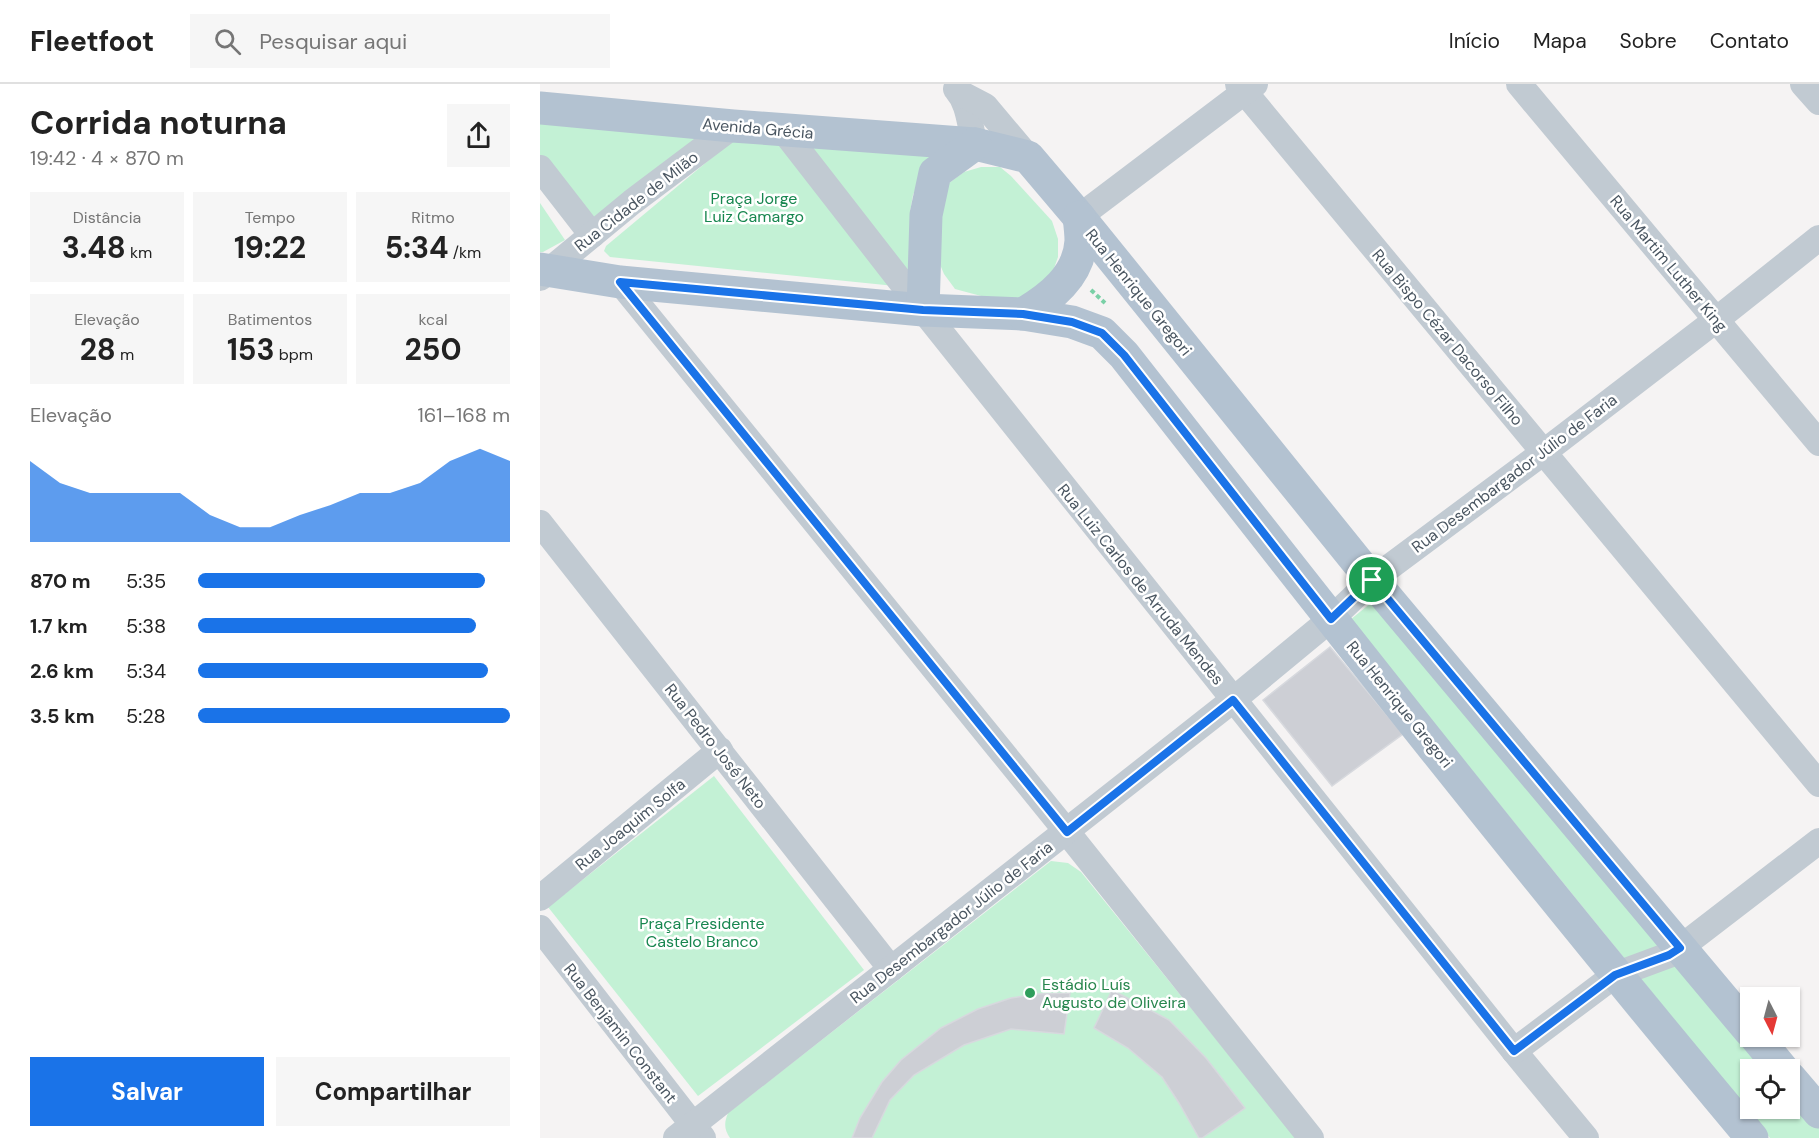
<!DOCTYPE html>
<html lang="pt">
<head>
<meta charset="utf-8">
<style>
  :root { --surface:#fff; --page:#f6f6f6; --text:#222; --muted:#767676; --line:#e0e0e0; --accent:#1a73e8 }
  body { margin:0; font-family:"DM Sans",sans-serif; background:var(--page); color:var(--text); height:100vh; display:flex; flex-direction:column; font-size:22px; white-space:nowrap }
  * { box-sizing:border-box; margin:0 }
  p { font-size:20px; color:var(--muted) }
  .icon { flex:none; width:33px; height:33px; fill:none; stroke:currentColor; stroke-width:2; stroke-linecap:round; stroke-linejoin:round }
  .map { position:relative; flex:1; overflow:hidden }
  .drawer { display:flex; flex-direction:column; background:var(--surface); width:540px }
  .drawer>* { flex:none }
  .needle { width:39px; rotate:174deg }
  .controls { position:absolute; left:1200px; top:903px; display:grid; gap:12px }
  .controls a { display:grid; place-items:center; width:60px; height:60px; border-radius:0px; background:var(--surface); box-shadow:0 2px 4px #0004; font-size:30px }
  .pin { position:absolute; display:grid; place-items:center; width:51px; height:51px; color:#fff; margin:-26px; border:3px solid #fff; border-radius:50%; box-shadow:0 2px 6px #0007 }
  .round { display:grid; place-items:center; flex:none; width:63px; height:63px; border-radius:0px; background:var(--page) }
  .headline { display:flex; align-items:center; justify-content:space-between; height:102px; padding:0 30px }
  h1 { font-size:33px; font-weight:700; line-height:45px }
  .figures { display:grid; grid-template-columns:repeat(3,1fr); gap:9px; height:102px; padding:6px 30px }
  .figures div { display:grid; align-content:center; border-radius:0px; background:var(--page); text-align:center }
  .figures b { font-size:30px; font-weight:700 }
  .figures small { font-size:16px; font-weight:400 }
  .figures p { font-size:16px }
  .chart { height:168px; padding:12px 30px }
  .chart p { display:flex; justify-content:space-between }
  .chart svg { width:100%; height:108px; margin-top:6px; fill:var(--accent); opacity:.7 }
  .primary-button { display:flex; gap:12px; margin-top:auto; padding:12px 30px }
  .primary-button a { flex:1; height:69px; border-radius:0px; background:var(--accent); color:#fff; font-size:24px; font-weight:700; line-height:69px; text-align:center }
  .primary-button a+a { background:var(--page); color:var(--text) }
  ul { padding:0 30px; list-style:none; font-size:20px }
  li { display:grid; grid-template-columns:96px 72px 1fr; align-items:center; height:45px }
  li i { height:15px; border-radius:8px; background:var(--accent) }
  header { display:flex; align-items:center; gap:36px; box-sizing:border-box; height:84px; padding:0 30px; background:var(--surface); border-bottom:2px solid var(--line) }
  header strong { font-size:28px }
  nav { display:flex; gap:33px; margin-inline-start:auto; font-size:21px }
  .search { width:420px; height:54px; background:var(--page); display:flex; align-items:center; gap:15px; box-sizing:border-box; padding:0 21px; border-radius:0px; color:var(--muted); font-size:22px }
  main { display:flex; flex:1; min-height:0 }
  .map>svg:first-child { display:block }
  .green { fill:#c3f1d5 }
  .building { fill:#cdcfd5; stroke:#d7d9de; stroke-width:1.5 }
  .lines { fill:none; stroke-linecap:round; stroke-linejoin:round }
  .path { stroke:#7ad0a6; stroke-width:4; stroke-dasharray:4.5 3; stroke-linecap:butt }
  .minor { stroke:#c1cad2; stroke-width:26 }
  .major { stroke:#b3c2d1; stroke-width:33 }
  .route-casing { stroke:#fff; stroke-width:12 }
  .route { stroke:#1a73e8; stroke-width:8 }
  .leisure-dot { fill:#2e9e5b; stroke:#fff; stroke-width:2 }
  .labels { text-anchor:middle; stroke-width:5; stroke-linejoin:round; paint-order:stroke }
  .street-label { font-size:16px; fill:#4a5661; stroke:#fff }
  .park-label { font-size:16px; fill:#17864f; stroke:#fff }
  .leisure-label { font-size:16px; fill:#27864d; stroke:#fff; text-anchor:start }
</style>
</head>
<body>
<header>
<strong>Fleetfoot</strong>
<div class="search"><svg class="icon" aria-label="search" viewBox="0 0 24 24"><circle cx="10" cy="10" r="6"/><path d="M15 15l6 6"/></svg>Pesquisar aqui</div>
<nav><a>Início</a><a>Mapa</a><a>Sobre</a><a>Contato</a></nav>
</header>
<main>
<section class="drawer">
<div class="headline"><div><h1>Corrida noturna</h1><p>19:42 · 4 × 870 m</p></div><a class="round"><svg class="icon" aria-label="share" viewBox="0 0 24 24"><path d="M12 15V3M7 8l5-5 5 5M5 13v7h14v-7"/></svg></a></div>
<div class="figures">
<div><p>Distância</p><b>3.48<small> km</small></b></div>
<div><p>Tempo</p><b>19:22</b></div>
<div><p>Ritmo</p><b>5:34<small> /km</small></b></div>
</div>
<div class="figures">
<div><p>Elevação</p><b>28<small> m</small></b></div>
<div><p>Batimentos</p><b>153<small> bpm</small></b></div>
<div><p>kcal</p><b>250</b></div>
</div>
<div class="chart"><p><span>Elevação</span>161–168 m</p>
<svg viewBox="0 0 160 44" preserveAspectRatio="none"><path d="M0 44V11L10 20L20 24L30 24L40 24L50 24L60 33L70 38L80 38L90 33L100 29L110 24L120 24L130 20L140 11L150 6L160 11V44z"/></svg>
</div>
<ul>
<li><b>870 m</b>5:35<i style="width:92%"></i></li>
<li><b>1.7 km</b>5:38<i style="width:89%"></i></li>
<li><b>2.6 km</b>5:34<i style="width:93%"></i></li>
<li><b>3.5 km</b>5:28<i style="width:100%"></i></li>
</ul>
<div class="primary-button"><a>Salvar</a><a>Compartilhar</a></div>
</section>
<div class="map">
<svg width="1279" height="1054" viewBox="0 0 1279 1054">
  <rect width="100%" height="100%" fill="#f5f3f3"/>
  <g class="green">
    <polygon points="0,34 169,45 53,136 0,75"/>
    <polygon points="261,53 398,65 380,94 373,111 370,128 375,199"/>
    <polygon points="242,55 355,202 70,173 64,167 66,162 193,56"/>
    <polygon points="441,83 460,83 471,92 512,137 518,155 518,173 512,190 484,214 456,216 415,205 404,190 396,171 395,145 409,99 424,88"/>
    <polygon points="0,119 25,156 3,168 0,168"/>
    <polygon points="853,501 1243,985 1210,986 1210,1024 1250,1024 1250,994 1279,1030 1279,1054 1230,1054 810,536"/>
    <polygon points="174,692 324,886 158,1012 8,823"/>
    <path d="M 511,777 L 528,779 L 541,788 L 756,1054 L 190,1054 C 184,1045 184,1039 188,1029 Z"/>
  </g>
  <g class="building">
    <polygon points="790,563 863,650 792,702 723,616"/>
    <polygon points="572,906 629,936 666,974 705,1024 662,1054 659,1054 639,1019 622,993 588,964 554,944"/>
    <polygon points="530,909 524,950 471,945 424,961 374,991 350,1016 332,1054 312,1054 320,1034 342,998 361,976 401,944 438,925 471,914 498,910"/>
  </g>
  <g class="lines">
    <polyline class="path" points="551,206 565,219"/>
    <g class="minor">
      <polyline points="698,0 1279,700"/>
      <polyline points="979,0 1279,359"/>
      <polyline points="1263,0 1279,18"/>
      <path d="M 416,5 C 430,21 429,41 435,60"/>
      <polyline points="420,9 445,22 488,73"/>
      <polyline points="243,46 383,226 974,967 1046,1054"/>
      <polyline points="0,84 52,151"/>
      <polyline points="539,133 715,0"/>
      <polyline points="0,194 92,118 193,42"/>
      <polyline points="80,198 527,748 771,1054"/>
      <polyline points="0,439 351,885"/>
      <polyline points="0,814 180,666"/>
      <polyline points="0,844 163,1054"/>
      <polyline points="974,967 1075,891 1129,871 1140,864 1279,757"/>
      <polyline points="136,1054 693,616 791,535 832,496 1004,368 1176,236 1279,154"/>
    </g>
    <g class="major">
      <polyline points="0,24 193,42 435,60 488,73 539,133 832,496 1210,947"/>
      <path d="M 0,185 L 80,198 L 383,226 L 483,230 L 532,238 L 562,249 L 584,271 C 790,534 997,798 1212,1054"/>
      <polyline points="383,226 386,131 395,89 435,60"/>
      <path d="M 483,230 C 510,214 539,192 541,157 C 541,150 540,141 539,133"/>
      <polyline points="1215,952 1243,986"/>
      <polyline points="1250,994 1279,1028"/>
    </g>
  </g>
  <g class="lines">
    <defs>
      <polygon id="route" points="80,198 383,226 483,230 532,238 562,249 584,271 791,535 832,496 1140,864 1129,871 1075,891 974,967 693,616 527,748"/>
    </defs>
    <use href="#route" class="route-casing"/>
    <use href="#route" class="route"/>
  </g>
  <circle class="leisure-dot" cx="490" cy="909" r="6"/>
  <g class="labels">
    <g class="street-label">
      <text transform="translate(218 44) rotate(5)" y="6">Avenida Grécia</text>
      <text transform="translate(96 117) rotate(-38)" y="6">Rua Cidade de Milão</text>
      <text transform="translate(1129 179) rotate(50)" y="6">Rua Martim Luther King</text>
      <text transform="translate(599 208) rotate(51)" y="6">Rua Henrique Gregori</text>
      <text transform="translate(908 253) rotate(50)" y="6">Rua Bispo Cézar Dacorso Filho</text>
      <text transform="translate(974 389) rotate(-37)" y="6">Rua Desembargador Júlio de Faria</text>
      <text transform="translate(601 500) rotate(51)" y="6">Rua Luiz Carlos de Arruda Mendes</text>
      <text transform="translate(860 620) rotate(51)" y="6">Rua Henrique Gregori</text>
      <text transform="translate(176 662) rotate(52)" y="6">Rua Pedro José Neto</text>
      <text transform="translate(90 740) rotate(-39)" y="6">Rua Joaquim Solfa</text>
      <text transform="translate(411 838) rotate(-38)" y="6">Rua Desembargador Júlio de Faria</text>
      <text transform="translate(81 949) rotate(52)" y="6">Rua Benjamin Constant</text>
    </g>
    <g class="park-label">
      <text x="214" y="120">Praça Jorge<tspan x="214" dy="18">Luiz Camargo</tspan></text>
      <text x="162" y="845">Praça Presidente<tspan x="162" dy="18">Castelo Branco</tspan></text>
    </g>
    <g class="leisure-label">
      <text x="502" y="906">Estádio Luís<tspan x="502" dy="18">Augusto de Oliveira</tspan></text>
    </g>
  </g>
</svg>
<div class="controls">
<a><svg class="needle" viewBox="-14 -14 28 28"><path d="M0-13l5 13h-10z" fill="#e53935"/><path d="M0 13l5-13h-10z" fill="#767676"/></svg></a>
<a><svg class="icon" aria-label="locate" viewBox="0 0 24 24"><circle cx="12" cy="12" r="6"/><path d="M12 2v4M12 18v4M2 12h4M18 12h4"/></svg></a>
</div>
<div class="pin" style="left:832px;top:496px;background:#1e9e55"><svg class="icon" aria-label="arrive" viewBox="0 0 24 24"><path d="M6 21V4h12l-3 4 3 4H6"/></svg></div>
</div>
</main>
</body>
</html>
